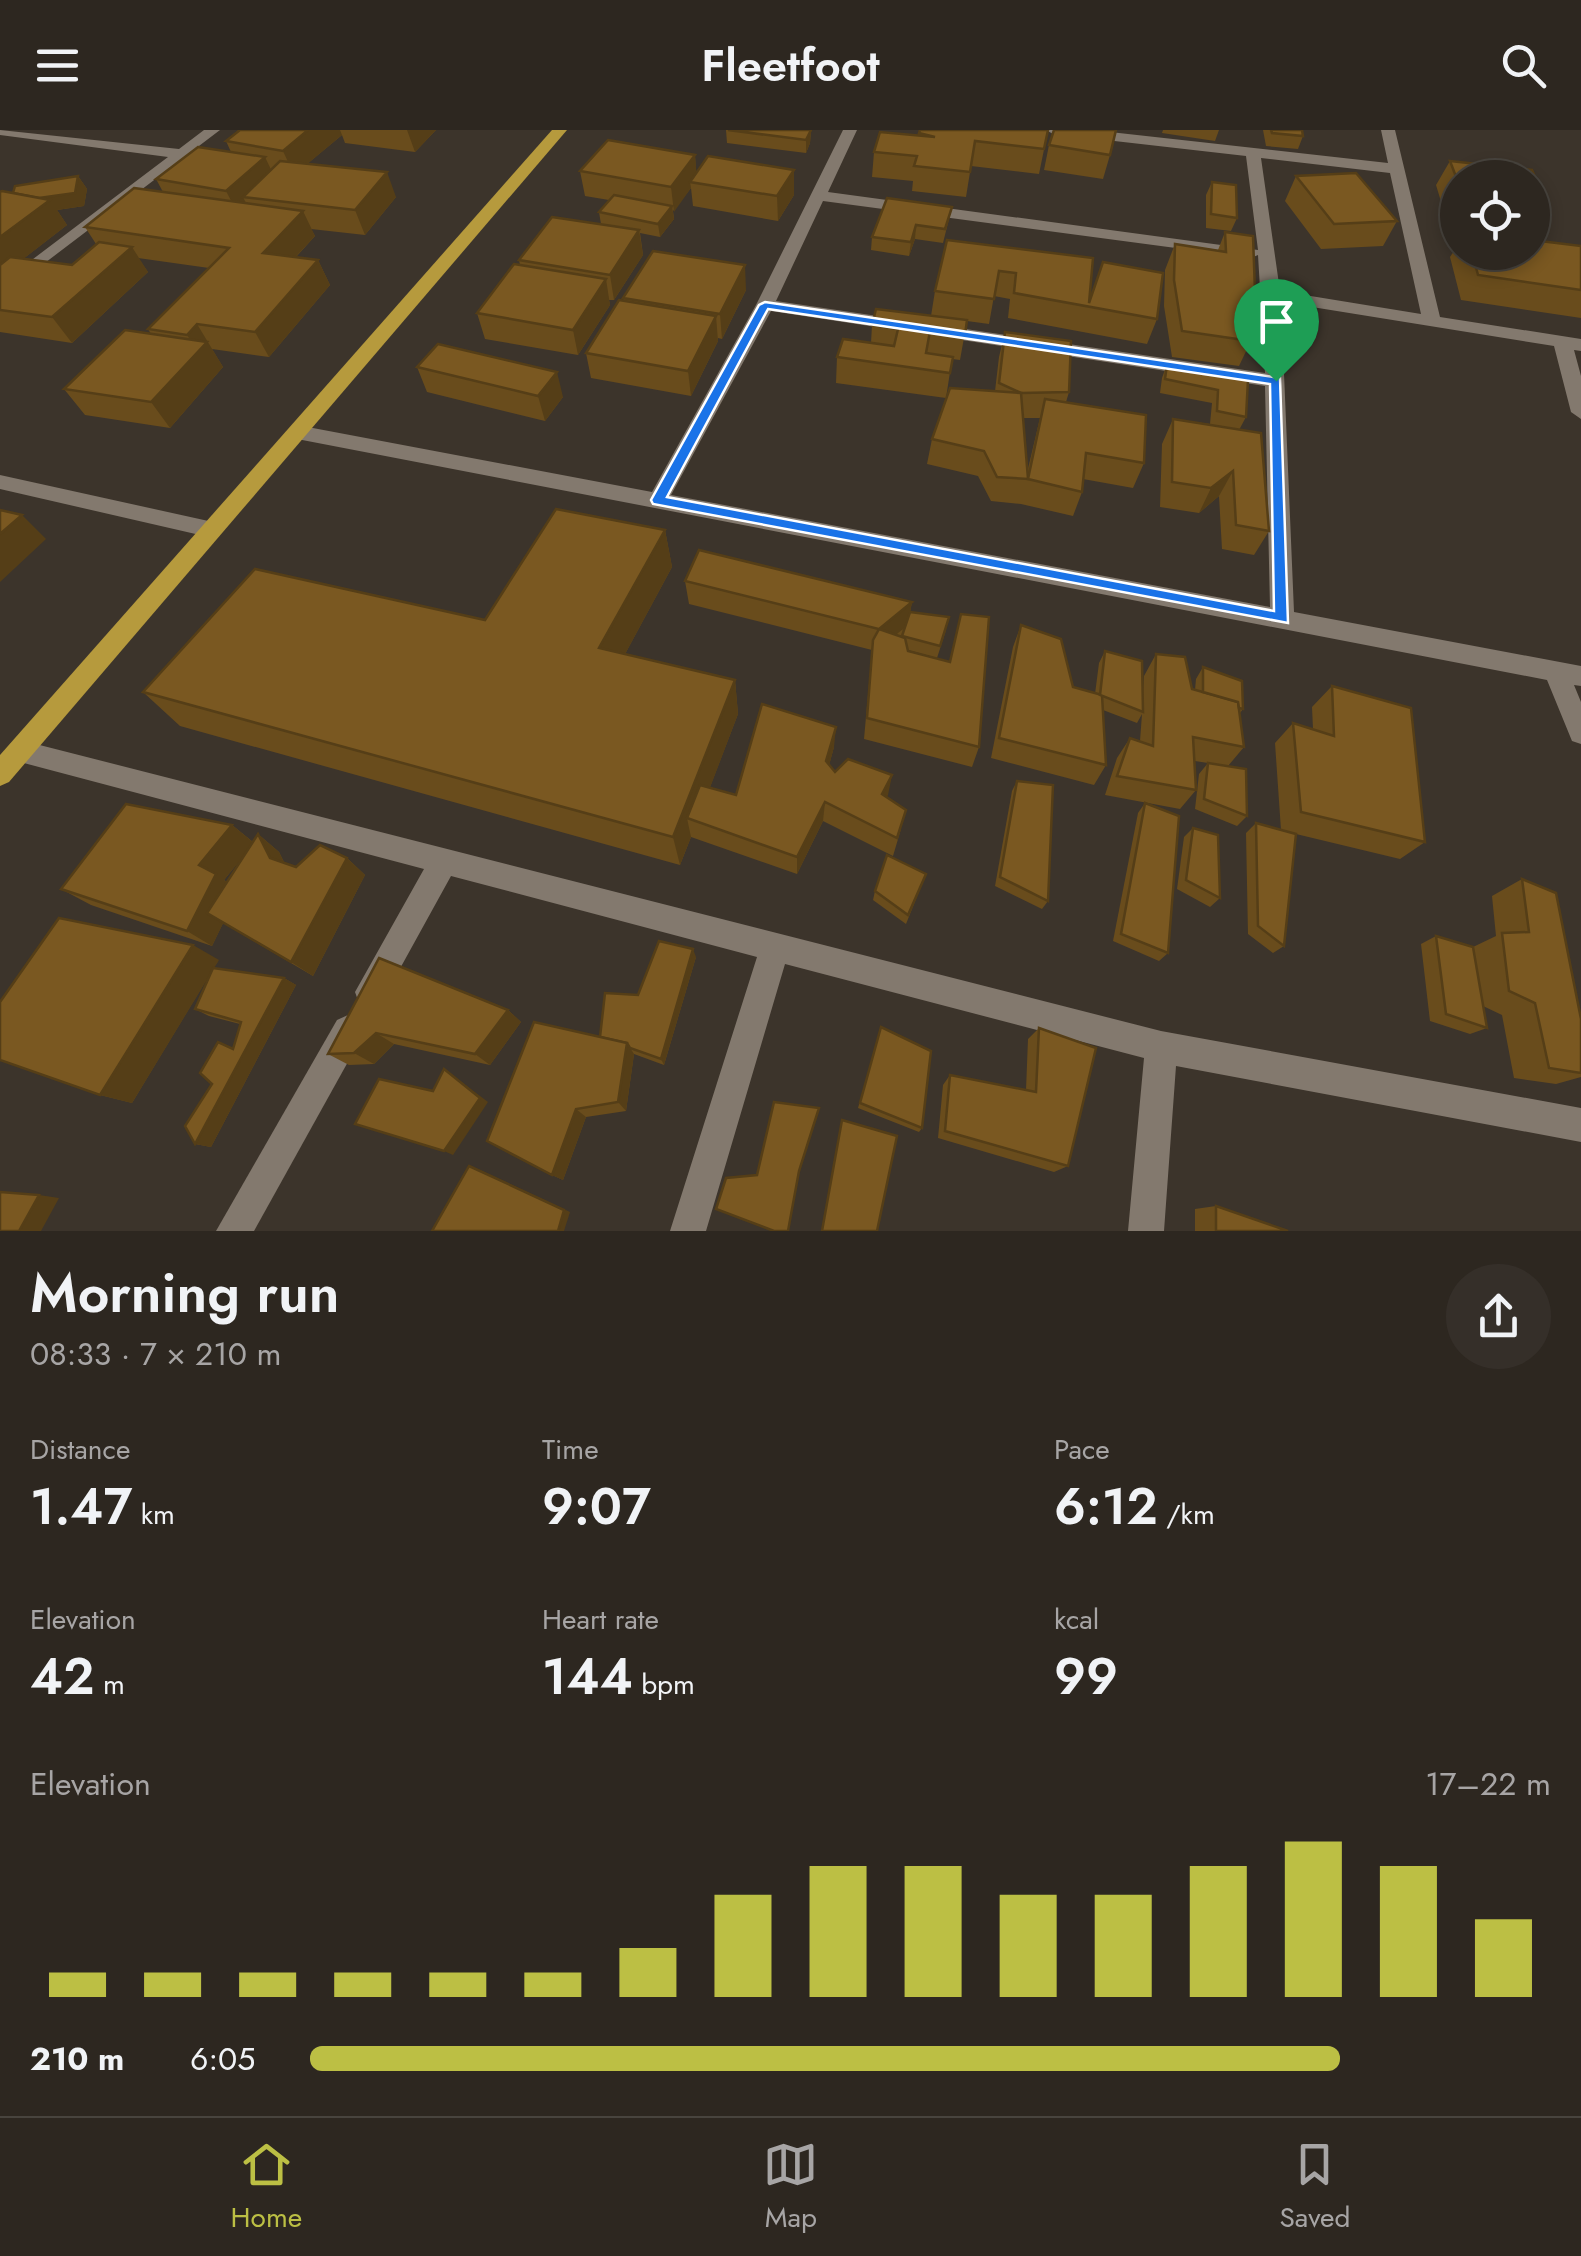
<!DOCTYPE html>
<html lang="en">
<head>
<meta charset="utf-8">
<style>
  :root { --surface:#2d2720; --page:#352f29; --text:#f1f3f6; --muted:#a7a5a5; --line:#48443e; --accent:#bcbf44 }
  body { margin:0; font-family:Jost,sans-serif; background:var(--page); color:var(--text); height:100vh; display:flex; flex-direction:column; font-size:38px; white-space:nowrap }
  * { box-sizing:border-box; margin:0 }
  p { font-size:32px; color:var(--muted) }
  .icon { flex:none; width:55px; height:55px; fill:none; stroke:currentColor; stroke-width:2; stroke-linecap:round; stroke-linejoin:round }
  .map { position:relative; height:1101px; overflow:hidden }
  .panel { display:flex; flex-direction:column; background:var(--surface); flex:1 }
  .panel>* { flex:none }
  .tools { position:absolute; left:1440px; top:30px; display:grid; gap:20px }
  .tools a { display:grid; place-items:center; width:110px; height:110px; border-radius:50%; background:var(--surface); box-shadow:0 5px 15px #0003,0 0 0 2px var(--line); font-size:50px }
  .pin { position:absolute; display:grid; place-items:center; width:85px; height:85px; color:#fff; margin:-102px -42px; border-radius:50% 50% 50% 0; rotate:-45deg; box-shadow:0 0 10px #0007 }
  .pin .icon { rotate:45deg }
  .round { display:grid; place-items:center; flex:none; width:105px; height:105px; border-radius:52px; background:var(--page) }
  .overview { display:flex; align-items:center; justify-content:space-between; height:170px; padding:0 30px }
  h1 { font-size:55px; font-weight:600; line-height:75px }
  .metrics { display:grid; grid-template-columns:repeat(3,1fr); gap:15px; height:170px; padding:10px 30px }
  .metrics div { display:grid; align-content:center }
  .metrics b { font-size:50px; font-weight:600 }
  .metrics small { font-size:28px; font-weight:400 }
  .metrics p { font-size:28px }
  .chart { height:280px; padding:20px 30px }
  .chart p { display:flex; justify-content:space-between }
  .chart svg { width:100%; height:180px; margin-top:10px; stroke:var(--accent); stroke-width:6 }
  ul { padding:0 30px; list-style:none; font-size:32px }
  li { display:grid; grid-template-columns:160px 120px 1fr; align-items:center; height:75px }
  li i { height:25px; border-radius:12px; background:var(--accent) }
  header { display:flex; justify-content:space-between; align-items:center; height:130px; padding:0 30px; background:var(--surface); font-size:45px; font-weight:600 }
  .tabs { display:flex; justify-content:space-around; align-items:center; height:140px; border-top:2px solid var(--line); background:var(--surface); font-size:28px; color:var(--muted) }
  .tabs a { display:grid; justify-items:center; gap:5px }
  .tabs .on { color:var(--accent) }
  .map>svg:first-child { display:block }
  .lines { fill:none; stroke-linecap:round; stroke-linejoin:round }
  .street { fill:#83796e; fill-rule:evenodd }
  .primary { fill:#b69a3d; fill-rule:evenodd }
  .wall { fill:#694c1c; fill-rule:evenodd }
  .shaded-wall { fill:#553e17 }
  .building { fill:#7a5821; stroke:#553e17; stroke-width:2.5 }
  .route { fill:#1a73e8; stroke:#fff; stroke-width:2.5; fill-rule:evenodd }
</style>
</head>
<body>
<header><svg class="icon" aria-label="menu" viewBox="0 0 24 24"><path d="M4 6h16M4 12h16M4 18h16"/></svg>Fleetfoot<svg class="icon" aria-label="search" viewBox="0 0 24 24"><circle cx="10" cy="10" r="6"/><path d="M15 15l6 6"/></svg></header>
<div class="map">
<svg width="1581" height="1101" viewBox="0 0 1581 1101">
  <rect width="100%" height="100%" fill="#3c342b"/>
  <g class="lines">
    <g class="street">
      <polygon points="0,0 179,19 204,0 220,0 0,167 0,154 168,27 0,5"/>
      <path d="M 843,0 L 857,0 L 828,62 L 1258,120 L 1246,26 L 1053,4 L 1046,0 L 1092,0 L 1388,33 L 1381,0 L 1395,0 L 1440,187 L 1581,209 L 1581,221 L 1574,220 L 1581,246 L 1581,289 L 1571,282 L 1554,216 L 1281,172 L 1294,482 L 1581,536 L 1581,556 L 1574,555 L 1581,572 L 1581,614 L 1572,611 L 1547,550 L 297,309 L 287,302 L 297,295 L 652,362 L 756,175 ZM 1261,28 L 1390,43 L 1421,184 L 1280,161 ZM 823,71 L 1251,128 L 1258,125 L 1265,243 L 776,171 ZM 771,181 L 1265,256 L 1270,477 L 671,365 Z"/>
      <polygon points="0,345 213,392 224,400 213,408 0,359"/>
      <polygon points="20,610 1161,901 1581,978 1581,1012 1176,936 1164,1101 1128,1101 1144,928 785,834 706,1101 670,1101 757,827 451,746 381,873 370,877 359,873 355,862 424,739 20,632 11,629 7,621 11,613"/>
      <polygon points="348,885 359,890 364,901 359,912 254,1101 216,1101 337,890"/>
    </g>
    <polygon class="primary" points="552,0 567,0 9,652 0,656 0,625"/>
  </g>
  <g class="wall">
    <polygon points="240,0 436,0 415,22 345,13 342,5 307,34 396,67 365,105 311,99 315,106 296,127 318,130 330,155 269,227 212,219 223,237 170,298 85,285 64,259 151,204 148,199 209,138 138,128 148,142 72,213 0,202 0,62 13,63 78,46 87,59 84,76 57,80 67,95 23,129 72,135 96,114 85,97 163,62 156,49 231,22 226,11"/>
    <polygon points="726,0 811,0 810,13 806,23 727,13"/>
    <polygon points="920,0 1048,0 1039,44 971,36 966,67 912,61 913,51 872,47 874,22 919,6"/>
    <polygon points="1163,0 1219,0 1215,11 1162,3"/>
    <polygon points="1263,0 1302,0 1303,6 1298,19 1266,16"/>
    <polygon points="1049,15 1110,25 1103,49 1044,40"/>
    <polygon points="695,25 696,43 794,65 778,91 693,76 691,58 673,81 674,89 660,107 640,103 643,125 614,170 609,170 610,175 578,225 485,209 477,183 520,135 519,130 601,94 599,82 609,70 585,66 580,41"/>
    <polygon points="1450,31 1532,40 1546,73 1532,92 1532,48 1458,48 1458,89 1446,88 1436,55"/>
    <polygon points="1296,46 1397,91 1383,116 1321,119 1285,71"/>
    <polygon points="1212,52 1237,88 1231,101 1206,98 1206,65"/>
    <polygon points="952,77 943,113 915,109 909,126 871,120 872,107"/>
    <polygon points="1225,102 1251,211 1239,236 1172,227 1164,176 1165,140 1175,114 1218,120"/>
    <polygon points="947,110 1089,173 1157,189 1147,214 1008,188 1010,169 994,166 989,194 967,191 960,230 952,229 946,268 836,253 837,227 871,213 872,195 931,186 935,161"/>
    <polygon points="1458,115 1458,122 1532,122 1581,116 1581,188 1461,170 1450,127"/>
    <polygon points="746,160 722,209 718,208 718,211 691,266 591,248 586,223 624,171 623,168"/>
    <path d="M 1005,202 L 1069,262 L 1066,272 L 1144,333 L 1133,358 L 1083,349 L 1082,362 L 1073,386 L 1021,374 L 991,371 L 978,346 L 927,334 L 932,309 L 995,261 L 999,227 ZM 1023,288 L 1040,288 L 1027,343 Z"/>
    <polygon points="1167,234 1248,250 1246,287 1239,300 1269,401 1254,425 1222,419 1219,366 1199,383 1160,377 1162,314 1173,289 1210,294 1212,273 1160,263 1162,248"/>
    <polygon points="417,237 563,267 545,291 427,262"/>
    <polygon points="665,400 672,437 625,524 735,550 738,584 710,657 736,665 834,617 829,635 835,642 892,645 886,667 901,699 893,726 823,691 797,744 691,707 680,735 180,596 143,562 485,490"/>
    <polygon points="685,451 912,472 910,482 946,500 937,528 908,520 979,617 972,637 864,609 872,520 689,474"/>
    <polygon points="1021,495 1073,557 1095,564 1099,533 1105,521 1143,562 1144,546 1156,524 1192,559 1195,560 1196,549 1203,537 1243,579 1240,583 1244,617 1228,636 1247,686 1237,696 1195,679 1199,644 1208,633 1195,631 1196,660 1180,679 1105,665 1117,628 1130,608 1140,611 1142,584 1137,593 1103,580 1106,635 1094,655 991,628 1013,517"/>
    <polygon points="1332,556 1425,712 1400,729 1296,704 1284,816 1273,823 1248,804 1246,703 1256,693 1281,700 1275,613 1293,593 1313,599 1312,577"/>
    <polygon points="1017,651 1048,771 1042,779 995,756 1012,661"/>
    <polygon points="1145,673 1168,823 1159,831 1113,811 1138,683"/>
    <path d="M 232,695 L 253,712 L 258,704 L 279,722 L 285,734 L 296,737 L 347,728 L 365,745 L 313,846 L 223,793 L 212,816 L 91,775 L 61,759 ZM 245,724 L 227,752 L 224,750 Z"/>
    <polygon points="1193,698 1220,768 1210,777 1177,759 1184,707"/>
    <polygon points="926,744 906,794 873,770 875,761"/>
    <polygon points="1522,749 1581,889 1581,947 1556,954 1514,948 1502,885 1483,876 1487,898 1470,904 1430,891 1421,814 1436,806 1473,817 1496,806 1492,766"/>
    <polygon points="696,827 664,935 634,924 626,981 586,987 563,1050 552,1045 600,907"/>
    <polygon points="379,828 508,880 521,892 490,935 394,914 374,934 349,935 328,924"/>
    <polygon points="219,830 213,838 284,848 296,855 211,1017 195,1014 212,954 233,918 240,894 209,886 195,879 213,839 132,973 100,965"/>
    <polygon points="881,897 922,998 919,1002 858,978"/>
    <polygon points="1039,898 1068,1036 1054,1042 938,1008 943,955 950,945 1026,960 1028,909"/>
    <polygon points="1216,1076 1288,1101 1195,1101 1195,1079"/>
  </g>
  <g class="shaded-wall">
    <polygon points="308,0 340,0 342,5 294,45 283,21"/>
    <polygon points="407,0 436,0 415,22"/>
    <polygon points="811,0 810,13 806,23 806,10"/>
    <polygon points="695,25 697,49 690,52 691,58 674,82 671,57"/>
    <polygon points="265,27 277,52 243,67 248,77 239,86 226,61"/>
    <polygon points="794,40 794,65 778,91 777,66"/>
    <polygon points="387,42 396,67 365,105 355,80"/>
    <polygon points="78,46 87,59 84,76 57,80 67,95 0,147 0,107 10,73"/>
    <polygon points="672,76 674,89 660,107 658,94"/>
    <polygon points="303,81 315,106 276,148 263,123"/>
    <polygon points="916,95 915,109 909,126 911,112"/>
    <polygon points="639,100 643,125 614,170 610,145"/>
    <polygon points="132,117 148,142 72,213 52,187"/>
    <polygon points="318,130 330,155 269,227 255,202"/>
    <polygon points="745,135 746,160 722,209 720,184"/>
    <polygon points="606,149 610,175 578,225 573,200"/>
    <polygon points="716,186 718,211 691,266 688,241"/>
    <polygon points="197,194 223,237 170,298 151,272 198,222 187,205"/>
    <polygon points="557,242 563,267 545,291 538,266"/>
    <polygon points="1233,341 1219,366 1199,383 1211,358"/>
    <polygon points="22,385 46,409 0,452 0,404"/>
    <polygon points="665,400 672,437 610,552 599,518"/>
    <polygon points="912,472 908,495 876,521 879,499"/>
    <polygon points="735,550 738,584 697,692 687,688 691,707 680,735 673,707"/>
    <polygon points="836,597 834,617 825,651 826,631"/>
    <polygon points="892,645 888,665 879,683 882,664"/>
    <polygon points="825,672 823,691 797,744 797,727"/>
    <polygon points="232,695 254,713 224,750 239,761 212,816 187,801 199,735"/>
    <polygon points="258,704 279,722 291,746 270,728"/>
    <polygon points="347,728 365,745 313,846 291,832"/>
    <polygon points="193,815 219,830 132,973 100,965"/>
    <polygon points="693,819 696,827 664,935 661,929"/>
    <polygon points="284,848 296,855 211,1017 195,1014"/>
    <polygon points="508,880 521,892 490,935 475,924"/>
    <polygon points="376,903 394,914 374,934 354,923"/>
    <polygon points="627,913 634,924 626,981 618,972"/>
    <polygon points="444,939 488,972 453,1025 444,1021"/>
    <polygon points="576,979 586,987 563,1050 552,1045"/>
    <polygon points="478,1039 570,1082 564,1101 558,1101"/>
    <polygon points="39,1065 59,1068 41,1101 19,1101"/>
  </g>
  <g class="building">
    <polygon points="240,0 308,0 283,21 226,11"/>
    <polygon points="728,0 811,0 806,10"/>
    <polygon points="920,0 1048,0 1044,19 975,11 970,42 914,36 917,26 874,22 880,2 935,7 919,3"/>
    <polygon points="1054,0 1116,0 1110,25 1049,15"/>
    <polygon points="1271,0 1302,0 1303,6 1272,3"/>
    <polygon points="608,10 695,25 671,57 580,41"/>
    <polygon points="198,17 265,27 226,61 156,49"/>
    <polygon points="708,26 794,40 777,66 690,52"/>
    <polygon points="280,31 387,42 355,80 243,67"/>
    <polygon points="1450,31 1532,40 1546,73 1532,71 1532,48 1458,48 1458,52"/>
    <polygon points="1356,43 1397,91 1334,94 1296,46"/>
    <polygon points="78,46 75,63 39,68 13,63 15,56"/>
    <polygon points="1212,52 1236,55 1237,88 1211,84"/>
    <polygon points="134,58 303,81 263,123 318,130 255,202 197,194 187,205 148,199 229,118 85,97"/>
    <polygon points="2,61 50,70 0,107 0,62"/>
    <polygon points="614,65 672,76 658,94 599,82"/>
    <polygon points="887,68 952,77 945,99 916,95 911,112 872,107"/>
    <polygon points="552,87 639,100 610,145 519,130"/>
    <polygon points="1225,102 1253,106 1255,162 1251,211 1182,201 1174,150 1175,114 1226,122"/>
    <polygon points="947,110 1093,128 1089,173 1103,132 1163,143 1157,189 1014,163 1016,143 999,141 994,169 935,161"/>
    <polygon points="1532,110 1581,116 1581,160 1478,145 1472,122 1532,122"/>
    <polygon points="99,112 132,117 52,187 0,180 0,135 10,127 72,135"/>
    <polygon points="653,121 745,135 720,184 623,168"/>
    <polygon points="514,134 606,149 573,200 477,183"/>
    <polygon points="619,170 716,186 688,241 586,223"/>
    <polygon points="876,179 967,190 965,205 930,201 926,223 953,227 950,243 837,227 843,209 894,216 898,199 872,195"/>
    <polygon points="125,200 207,212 151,272 64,259"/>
    <polygon points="1005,202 1071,211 1069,262 1021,263 999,253"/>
    <polygon points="438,214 557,242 538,266 417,237"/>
    <polygon points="1167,234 1248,250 1246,287 1217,281 1218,260 1165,249"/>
    <polygon points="950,258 1021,263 1028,349 997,347 984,321 932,309"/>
    <polygon points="1045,269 1146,285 1144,333 1086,323 1082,362 1028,349"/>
    <polygon points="1173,289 1261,303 1269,401 1236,395 1233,341 1211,358 1172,352"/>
    <polygon points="556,379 665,400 599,518 735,550 673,707 143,562 255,439 485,490"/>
    <polygon points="0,380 22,385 0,404"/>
    <polygon points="699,420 912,472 879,499 905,508 908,521 950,532 961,484 989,487 979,617 867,588 873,510 879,499 685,451"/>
    <polygon points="910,482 949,487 940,516 902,506"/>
    <polygon points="1021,495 1061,509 1073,557 1102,565 1106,635 999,608"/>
    <polygon points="1105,521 1142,531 1143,582 1100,565"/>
    <polygon points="1156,524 1185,527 1192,559 1238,572 1244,617 1193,607 1196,660 1117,646 1130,608 1153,616"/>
    <polygon points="1203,537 1242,551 1243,579 1239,578 1238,572 1203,562"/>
    <polygon points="1332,556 1411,578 1425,712 1301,682 1293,593 1334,606"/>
    <polygon points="762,574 836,597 826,631 835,642 848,629 892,645 882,664 906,680 897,708 825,672 797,727 687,688 700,655 736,665"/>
    <polygon points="1208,633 1246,639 1247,686 1204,669"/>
    <polygon points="1017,651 1053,655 1048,771 1000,747"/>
    <polygon points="1145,673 1179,686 1168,823 1121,804"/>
    <polygon points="126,674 232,695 199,735 216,744 187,801 61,759"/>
    <polygon points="1256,693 1296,704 1284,816 1258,796"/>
    <polygon points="1193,698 1218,705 1220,768 1186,750"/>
    <polygon points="258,704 270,728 296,737 320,715 347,728 291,832 207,783"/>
    <polygon points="887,725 926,744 908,785 875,761"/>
    <polygon points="1522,749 1556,763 1581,889 1581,943 1549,938 1535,873 1509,861 1502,803 1529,802"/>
    <polygon points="59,788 193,815 100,965 0,930 0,872"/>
    <polygon points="1436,806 1473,817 1487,898 1446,884"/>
    <polygon points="659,811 693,819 661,929 630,918 627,913 600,907 605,863 638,865"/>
    <polygon points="379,828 508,880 475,924 376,903 354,923 328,924"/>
    <polygon points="213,838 284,848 195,1014 185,996 212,954 200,943 218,912 233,919 241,892 195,879"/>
    <polygon points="534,892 627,913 618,972 576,979 552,1045 487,1011"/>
    <polygon points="881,897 931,921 922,998 860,973"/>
    <polygon points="1039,898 1096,918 1068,1036 945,1001 950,945 1036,962"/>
    <polygon points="444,939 480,968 444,1021 355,994 379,949 433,961"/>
    <polygon points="774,972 819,978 799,1041 788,1101 774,1101 716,1079 726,1048 757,1045"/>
    <polygon points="842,990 897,1006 877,1101 822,1101"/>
    <polygon points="469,1036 564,1080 558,1101 432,1101"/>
    <polygon points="0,1062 39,1065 19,1101 0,1101"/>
    <polygon points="1216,1076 1288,1101 1216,1101"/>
  </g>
  <path class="route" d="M 765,172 L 1280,248 L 1288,493 L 653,374 L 651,370 L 759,175 ZM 768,179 L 1270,254 L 1274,481 L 667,367 Z"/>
</svg>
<div class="tools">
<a><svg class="icon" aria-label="locate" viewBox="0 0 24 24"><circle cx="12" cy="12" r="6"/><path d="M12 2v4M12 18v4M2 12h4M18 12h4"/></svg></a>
</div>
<div class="pin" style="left:1276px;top:251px;background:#1e9e55"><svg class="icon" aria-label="arrive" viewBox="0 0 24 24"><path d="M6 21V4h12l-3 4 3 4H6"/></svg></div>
</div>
<section class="panel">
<div class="overview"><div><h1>Morning run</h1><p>08:33 · 7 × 210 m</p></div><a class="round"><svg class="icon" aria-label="share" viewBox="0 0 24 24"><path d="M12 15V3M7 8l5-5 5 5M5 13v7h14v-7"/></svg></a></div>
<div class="metrics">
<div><p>Distance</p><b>1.47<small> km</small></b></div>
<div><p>Time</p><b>9:07</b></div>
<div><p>Pace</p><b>6:12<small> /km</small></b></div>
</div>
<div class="metrics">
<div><p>Elevation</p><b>42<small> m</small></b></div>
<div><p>Heart rate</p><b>144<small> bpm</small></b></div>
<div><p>kcal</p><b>99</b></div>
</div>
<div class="chart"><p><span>Elevation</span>17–22 m</p>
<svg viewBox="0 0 160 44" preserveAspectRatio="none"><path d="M5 44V38M15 44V38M25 44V38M35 44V38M45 44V38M55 44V38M65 44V32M75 44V19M85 44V12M95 44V12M105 44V19M115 44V19M125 44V12M135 44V6M145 44V12M155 44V25"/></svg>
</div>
<ul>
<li><b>210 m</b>6:05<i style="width:83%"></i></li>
</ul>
</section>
<nav class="tabs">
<a class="on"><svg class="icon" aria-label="home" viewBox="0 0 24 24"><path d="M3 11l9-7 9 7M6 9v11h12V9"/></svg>Home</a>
<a><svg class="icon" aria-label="map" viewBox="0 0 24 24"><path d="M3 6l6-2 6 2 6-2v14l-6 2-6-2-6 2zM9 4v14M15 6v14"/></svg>Map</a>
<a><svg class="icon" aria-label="saved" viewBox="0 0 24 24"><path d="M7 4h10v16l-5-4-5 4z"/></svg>Saved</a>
</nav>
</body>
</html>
